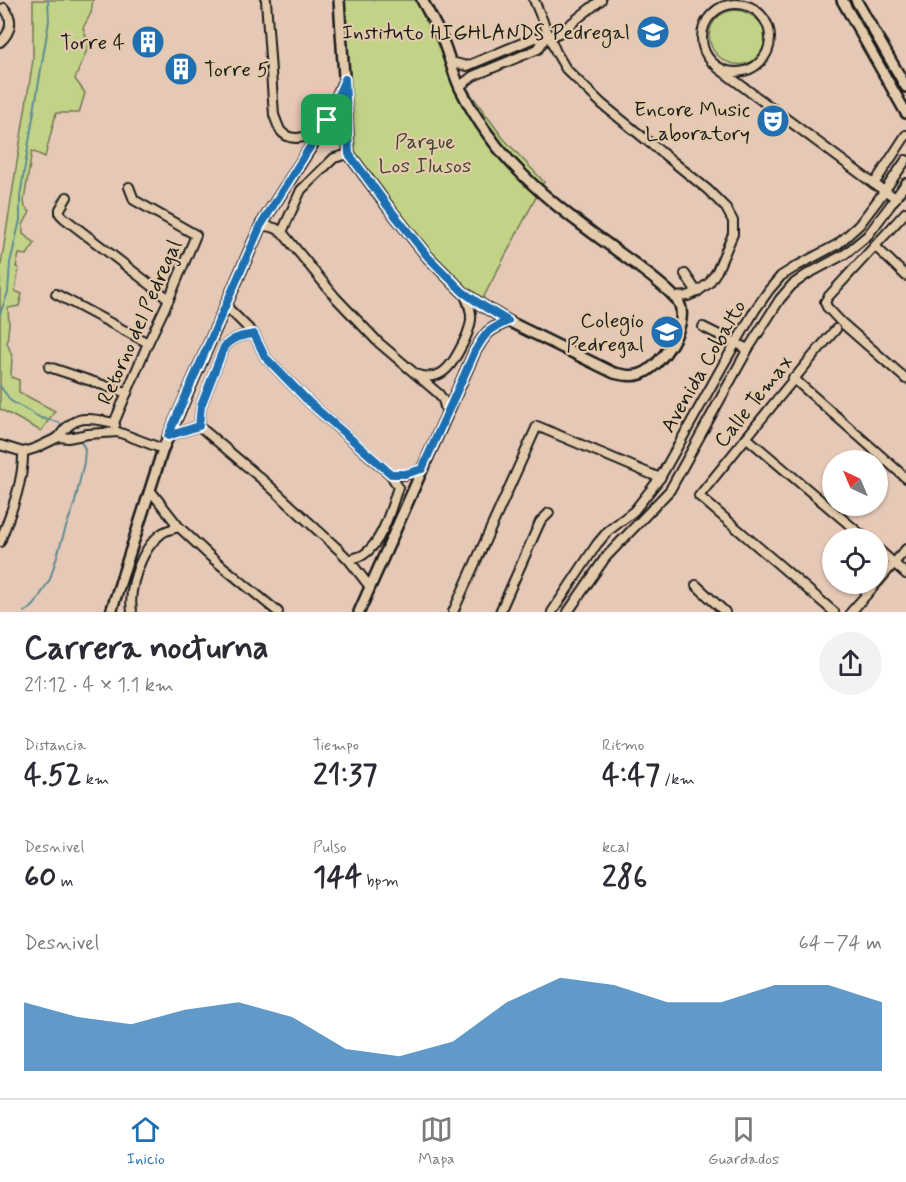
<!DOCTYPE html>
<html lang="es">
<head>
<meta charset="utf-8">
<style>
  :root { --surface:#fff; --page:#f2f2f3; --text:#2b2b33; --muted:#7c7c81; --line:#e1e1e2; --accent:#1f6fb2 }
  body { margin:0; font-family:Mynerve,sans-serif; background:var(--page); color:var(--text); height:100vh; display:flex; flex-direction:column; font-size:22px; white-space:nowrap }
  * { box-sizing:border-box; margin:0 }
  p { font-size:20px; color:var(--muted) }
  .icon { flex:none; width:33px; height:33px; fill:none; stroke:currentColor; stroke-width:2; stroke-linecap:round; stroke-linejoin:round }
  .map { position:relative; height:612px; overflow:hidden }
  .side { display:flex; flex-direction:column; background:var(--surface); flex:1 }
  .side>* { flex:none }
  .needle { width:39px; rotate:316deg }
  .buttons { position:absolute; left:822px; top:450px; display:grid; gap:12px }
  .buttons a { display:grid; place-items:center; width:66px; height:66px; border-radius:50%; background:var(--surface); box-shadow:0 2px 4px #0004; font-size:30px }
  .pin { position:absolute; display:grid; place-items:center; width:51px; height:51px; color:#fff; margin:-26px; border-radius:12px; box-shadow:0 3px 9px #0006 }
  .round { display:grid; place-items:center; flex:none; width:63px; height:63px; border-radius:32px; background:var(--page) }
  .summary { display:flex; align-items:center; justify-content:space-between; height:102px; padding:0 24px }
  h1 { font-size:33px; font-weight:700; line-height:45px }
  .metrics { display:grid; grid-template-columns:repeat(3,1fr); gap:9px; height:102px; padding:6px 24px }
  .metrics div { display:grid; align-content:center }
  .metrics b { font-size:30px; font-weight:700 }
  .metrics small { font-size:16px; font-weight:400 }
  .metrics p { font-size:16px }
  .chart { height:168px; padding:12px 24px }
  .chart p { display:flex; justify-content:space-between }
  .chart svg { width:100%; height:108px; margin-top:6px; fill:var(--accent); opacity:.7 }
  .menu { display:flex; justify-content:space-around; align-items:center; height:84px; border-top:2px solid var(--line); background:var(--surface); font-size:16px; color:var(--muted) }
  .menu a { display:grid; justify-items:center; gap:3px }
  .menu .current { color:var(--accent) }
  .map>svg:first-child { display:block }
  .green { fill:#c2d387; stroke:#6f7852; stroke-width:1.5 }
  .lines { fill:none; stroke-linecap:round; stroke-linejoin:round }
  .stream { stroke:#5d8c95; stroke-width:2 }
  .minor-casing { stroke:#1c1c1c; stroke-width:12 }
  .tertiary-casing { stroke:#1c1c1c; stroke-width:14 }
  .minor { stroke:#e3caab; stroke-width:8 }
  .tertiary { stroke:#e3caab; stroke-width:9 }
  .route-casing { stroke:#fff; stroke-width:12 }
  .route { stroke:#1f6fb2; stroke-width:8 }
  .labels { text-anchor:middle; stroke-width:4.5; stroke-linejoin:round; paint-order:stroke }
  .poi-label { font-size:21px; fill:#1c1c1c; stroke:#e3caab; text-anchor:end }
  .park-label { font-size:21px; fill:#3d4131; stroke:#e3caab }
  .street-label { font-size:21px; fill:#1c1c1c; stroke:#e3caab }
</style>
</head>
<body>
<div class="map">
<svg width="906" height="612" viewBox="0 0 906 612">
  <rect width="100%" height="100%" fill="#e6c8b6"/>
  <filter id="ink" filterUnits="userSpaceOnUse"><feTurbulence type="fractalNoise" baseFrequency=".0167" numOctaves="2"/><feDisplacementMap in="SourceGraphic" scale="12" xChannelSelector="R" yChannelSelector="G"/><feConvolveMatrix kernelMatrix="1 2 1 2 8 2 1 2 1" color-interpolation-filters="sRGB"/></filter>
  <g filter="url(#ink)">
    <g class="green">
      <polygon points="33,0 93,0 91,13 83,28 89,45 75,79 85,93 79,113 56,113 45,157 32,151 24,201 25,207 30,212 23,225 23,234 35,243 27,255 19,254 16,267 19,268 15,291 22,294 19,306 8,308 9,324 7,342 12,356 11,377 19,380 19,392 55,411 41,431 0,409 0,271 33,60"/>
      <polygon points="339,0 424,0 465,86 503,138 544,182 483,298 465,288 428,256 349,154"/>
      <path d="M 733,10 C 757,10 779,36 758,57 C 737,77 699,53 712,25 C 716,16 723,12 733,10 Z"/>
    </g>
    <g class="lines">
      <g class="stream">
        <polyline points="0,314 8,292 10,263 20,220 20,196 49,21 48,0"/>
        <polyline points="0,386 11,401 41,418 58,422 65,427"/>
        <polyline points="24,612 31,608 35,604 50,579 65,530 75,502 84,462 85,449 77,434 70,429"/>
      </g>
      <defs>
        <g id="minor">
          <path d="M 266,0 L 274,115 C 276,120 278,126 280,130 C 290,144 312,137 321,127"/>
          <polyline points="534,0 556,52 566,69 602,104 708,190 726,208 733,221 733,234 717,271 709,283 697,292 688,296 674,297"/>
          <circle cx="736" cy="38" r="34"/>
          <path d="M 0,42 C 11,33 14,19 4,8"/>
          <polyline points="451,62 467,66 534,38 545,38 559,33 601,0"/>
          <polyline points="718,68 874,184 896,198"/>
          <polyline points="460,86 473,76 538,49 545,38"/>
          <polyline points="874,184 906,135"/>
          <polyline points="67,197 60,209 60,214 64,218 169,299"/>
          <polyline points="906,212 828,297 825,302 827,307 841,322 906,379"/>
          <polyline points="261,225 275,228 282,232 336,298 378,342 439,394 443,400 447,414"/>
          <polyline points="282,232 301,190 334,158 349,154"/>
          <polyline points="875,246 906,276"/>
          <polyline points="685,274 697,292"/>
          <polyline points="56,294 148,343"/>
          <polyline points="226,306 254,334 265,357 310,403 391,475 405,475 422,469"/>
          <polyline points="703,327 748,349"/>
          <path d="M 254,334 C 241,336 233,337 224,347 L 201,406 L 199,426 L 264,481 L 338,549 L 349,560 L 370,587"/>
          <polyline points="49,367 127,393"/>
          <path d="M 419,375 C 440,381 450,368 459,351 C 464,342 470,331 471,320 C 472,311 468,302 464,293"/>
          <polyline points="793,378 906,478"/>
          <polyline points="114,423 148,343 169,299 196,235 134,200 129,187"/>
          <polyline points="168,436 199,426"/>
          <path d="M 59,437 C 74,413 91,418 114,423 L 115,425"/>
          <polyline points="747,438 865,538"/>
          <polyline points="0,445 23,452 36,448 59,437 68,438 88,434 118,432 163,449"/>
          <polyline points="150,490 179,527 211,557 278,612"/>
          <path d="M 0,542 C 10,515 24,481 23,452"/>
          <polyline points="878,549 906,574"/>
          <path d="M 349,560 C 353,558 359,557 363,555 C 383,542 391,508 398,487 L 391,475"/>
          <polyline points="878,582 906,549"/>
          <polyline points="696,585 725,612"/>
          <path d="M 132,612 C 128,588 141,549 161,534 C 165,530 173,529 179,527"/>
          <polyline points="453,612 537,426 660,478"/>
          <polyline points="500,612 540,522 549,513"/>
          <polyline points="552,612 597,544 608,531 634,511 660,478 723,365 755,310 769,290 781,276 797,266 838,244 859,225 878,200 906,160"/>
          <polyline points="568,612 605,558 670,490 748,349 780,299 792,285 806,275 845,254 868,235 889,207 906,183"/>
          <path d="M 834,612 L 699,496 C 745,440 789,383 836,329"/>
          <polyline points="851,612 876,584"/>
        </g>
        <g id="tertiary">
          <path d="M 339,0 L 349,154 L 389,208 L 428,257 L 463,292 L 480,304 L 508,321 L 614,373 C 623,375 632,377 641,374 C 661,367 690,324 679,303 C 672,291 646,273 635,264 C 597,236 557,209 524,176 C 498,151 476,120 460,88 C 453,73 449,56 443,41 C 437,27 429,13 422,0"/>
          <polyline points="842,0 906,113"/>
          <polyline points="856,0 906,87"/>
          <polyline points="111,612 163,449 261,225 328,120 343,83"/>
          <path d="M 359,612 L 475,351 C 486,332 488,330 508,321"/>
        </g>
      </defs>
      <use href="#minor" class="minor-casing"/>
      <use href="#tertiary" class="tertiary-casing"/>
      <use href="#minor" class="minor"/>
      <use href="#tertiary" class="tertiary"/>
    </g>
  </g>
  <g class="lines" filter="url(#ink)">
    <defs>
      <path id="route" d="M 345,79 L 349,154 L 389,208 L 428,257 L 463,292 L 480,304 L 508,321 C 488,330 486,332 475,351 L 422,469 L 405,474 L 391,474 L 310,403 L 265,357 L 254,334 C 241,336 233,337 224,347 L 201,406 L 199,426 L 168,436 L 261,225 L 327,120 Z"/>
    </defs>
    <use href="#route" class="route-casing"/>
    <use href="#route" class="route"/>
  </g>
  <defs>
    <symbol id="school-disc" viewBox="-11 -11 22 22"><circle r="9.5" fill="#1f6fb2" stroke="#e3caab"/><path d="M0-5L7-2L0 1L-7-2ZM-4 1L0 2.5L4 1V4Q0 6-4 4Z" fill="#fff"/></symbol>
    <symbol id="building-disc" viewBox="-11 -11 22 22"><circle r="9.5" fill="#1f6fb2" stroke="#e3caab"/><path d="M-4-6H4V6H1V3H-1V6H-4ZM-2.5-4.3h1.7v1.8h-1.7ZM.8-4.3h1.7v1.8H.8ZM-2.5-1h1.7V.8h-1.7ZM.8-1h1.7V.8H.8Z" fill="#fff"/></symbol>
    <symbol id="theatre-disc" viewBox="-11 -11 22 22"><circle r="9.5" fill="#1f6fb2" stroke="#e3caab"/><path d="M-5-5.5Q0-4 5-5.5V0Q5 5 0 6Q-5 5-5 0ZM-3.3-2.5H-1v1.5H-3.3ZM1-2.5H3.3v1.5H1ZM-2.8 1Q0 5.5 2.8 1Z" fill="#fff"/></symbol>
  </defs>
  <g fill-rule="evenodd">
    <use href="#school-disc" x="634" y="13" width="38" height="38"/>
    <use href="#building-disc" x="129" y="23" width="38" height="38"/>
    <use href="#building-disc" x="162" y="50" width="38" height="38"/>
    <use href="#theatre-disc" x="754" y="102" width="38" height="38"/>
    <use href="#school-disc" x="648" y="313" width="38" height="38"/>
  </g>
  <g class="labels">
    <g class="poi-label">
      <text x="630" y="39">Instituto HIGHLANDS Pedregal</text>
      <text x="125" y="49">Torre 4</text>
      <text x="204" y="76" text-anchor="start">Torre 5</text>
      <text x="750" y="116">Encore Music<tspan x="750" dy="24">Laboratory</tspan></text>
      <text x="644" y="327">Colegio<tspan x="644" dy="24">Pedregal</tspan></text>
    </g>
    <g class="park-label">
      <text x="425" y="148">Parque<tspan x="425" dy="24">Los Ilusos</tspan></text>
    </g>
    <g class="street-label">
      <text transform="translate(139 322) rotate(-66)" y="7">Retorno del Pedregal</text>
      <text transform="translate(703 366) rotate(-60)" y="7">Avenida Cobalto</text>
      <text transform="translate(753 401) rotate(-51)" y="7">Calle Temax</text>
    </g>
  </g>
</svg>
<div class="buttons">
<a><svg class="needle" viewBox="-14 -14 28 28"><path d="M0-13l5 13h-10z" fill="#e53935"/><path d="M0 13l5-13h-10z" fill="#7c7c81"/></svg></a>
<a><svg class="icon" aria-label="locate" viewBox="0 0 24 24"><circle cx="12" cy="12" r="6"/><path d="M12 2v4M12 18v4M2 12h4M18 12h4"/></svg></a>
</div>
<div class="pin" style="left:327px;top:120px;background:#1e9e55"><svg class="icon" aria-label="arrive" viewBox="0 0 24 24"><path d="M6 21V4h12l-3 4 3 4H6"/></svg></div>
</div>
<section class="side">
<div class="summary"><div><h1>Carrera nocturna</h1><p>21:12 · 4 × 1.1 km</p></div><a class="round"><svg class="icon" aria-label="share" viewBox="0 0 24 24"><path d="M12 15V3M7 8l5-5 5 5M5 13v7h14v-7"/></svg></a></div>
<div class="metrics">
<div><p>Distancia</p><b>4.52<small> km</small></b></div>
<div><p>Tiempo</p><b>21:37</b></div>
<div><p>Ritmo</p><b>4:47<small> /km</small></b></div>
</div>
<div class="metrics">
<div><p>Desnivel</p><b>60<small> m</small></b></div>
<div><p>Pulso</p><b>144<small> bpm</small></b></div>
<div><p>kcal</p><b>286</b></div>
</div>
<div class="chart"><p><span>Desnivel</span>64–74 m</p>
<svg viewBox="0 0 160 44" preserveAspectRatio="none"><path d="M0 44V16L10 22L20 25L30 19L40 16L50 22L60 35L70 38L80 32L90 16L100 6L110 9L120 16L130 16L140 9L150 9L160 16V44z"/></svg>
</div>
</section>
<nav class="menu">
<a class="current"><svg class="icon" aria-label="home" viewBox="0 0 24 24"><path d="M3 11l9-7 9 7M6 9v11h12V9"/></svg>Inicio</a>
<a><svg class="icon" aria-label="map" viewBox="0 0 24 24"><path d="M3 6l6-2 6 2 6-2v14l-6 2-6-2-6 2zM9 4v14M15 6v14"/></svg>Mapa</a>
<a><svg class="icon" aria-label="saved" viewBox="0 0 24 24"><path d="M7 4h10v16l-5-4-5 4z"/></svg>Guardados</a>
</nav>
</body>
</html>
